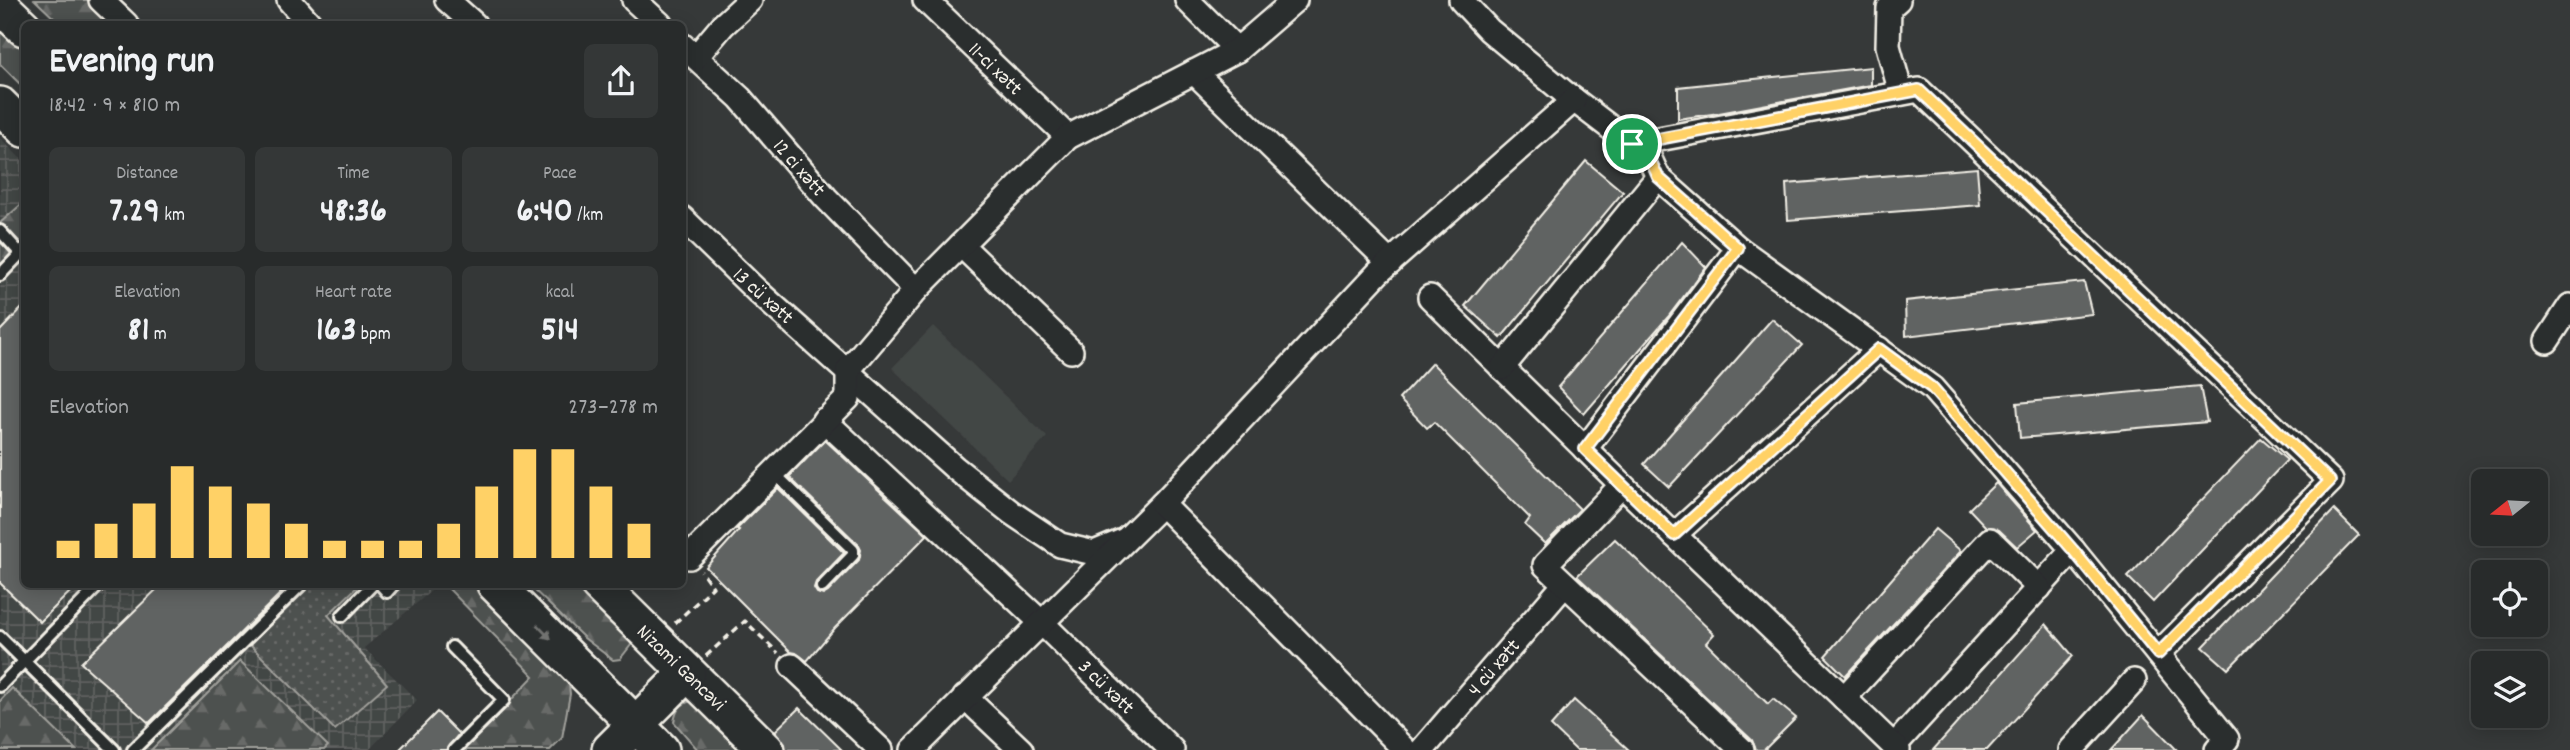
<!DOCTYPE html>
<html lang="en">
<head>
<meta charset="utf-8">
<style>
  :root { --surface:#282b2b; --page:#343737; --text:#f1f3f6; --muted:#a5a7a9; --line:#444747; --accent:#ffd166 }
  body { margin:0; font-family:Dekko,sans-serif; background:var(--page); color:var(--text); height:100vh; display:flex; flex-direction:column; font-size:26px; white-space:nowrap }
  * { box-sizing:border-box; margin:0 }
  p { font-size:23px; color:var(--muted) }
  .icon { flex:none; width:38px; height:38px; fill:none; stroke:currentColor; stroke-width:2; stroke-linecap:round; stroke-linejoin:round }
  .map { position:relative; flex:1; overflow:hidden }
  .drawer { position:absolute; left:21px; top:21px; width:665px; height:567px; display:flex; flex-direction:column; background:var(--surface); border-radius:10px; box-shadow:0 4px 18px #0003,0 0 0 2px var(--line) }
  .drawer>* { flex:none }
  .needle { width:46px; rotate:252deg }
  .controls { position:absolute; left:2471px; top:469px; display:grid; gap:14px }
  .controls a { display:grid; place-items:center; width:77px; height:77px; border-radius:10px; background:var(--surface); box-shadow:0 4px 18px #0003,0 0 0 2px var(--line); font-size:35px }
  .pin { position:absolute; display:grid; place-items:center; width:60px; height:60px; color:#fff; margin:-30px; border:4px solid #fff; border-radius:50%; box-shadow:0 2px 7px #0007 }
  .round { display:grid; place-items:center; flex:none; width:74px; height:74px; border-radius:10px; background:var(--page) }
  .headline { display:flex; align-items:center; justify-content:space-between; height:119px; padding:0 28px }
  h1 { font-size:38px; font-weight:700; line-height:52px }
  .metrics { display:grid; grid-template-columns:repeat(3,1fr); gap:10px; height:119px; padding:7px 28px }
  .metrics div { display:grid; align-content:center; border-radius:10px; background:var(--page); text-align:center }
  .metrics b { font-size:35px; font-weight:700 }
  .metrics small { font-size:19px; font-weight:400 }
  .metrics p { font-size:19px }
  .chart { height:196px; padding:14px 28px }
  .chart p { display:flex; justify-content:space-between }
  .chart svg { width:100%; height:126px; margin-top:7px; stroke:var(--accent); stroke-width:6 }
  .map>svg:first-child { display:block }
  .built { fill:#434645 }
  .industrial { fill:url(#industrial-grid) }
  .grass { fill:url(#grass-dots); stroke:#a1a19c; stroke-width:2 }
  .forest { fill:url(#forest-firs); stroke:#a1a19c; stroke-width:2 }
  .building { fill:#616362; stroke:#f4f1e8; stroke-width:2 }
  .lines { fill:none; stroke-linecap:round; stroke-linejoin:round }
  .service-casing { stroke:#f4f1e8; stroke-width:16 }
  .minor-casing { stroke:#f4f1e8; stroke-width:28 }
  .primary-casing { stroke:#f4f1e8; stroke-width:40 }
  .path { stroke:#f4f1e8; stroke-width:3.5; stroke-dasharray:7 5; stroke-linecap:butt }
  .service { stroke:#2a2d2e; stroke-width:10 }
  .minor { stroke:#2a2d2e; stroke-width:23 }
  .primary { stroke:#2a2d2e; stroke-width:35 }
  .oneway { fill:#71726f }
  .route-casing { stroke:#fff; stroke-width:14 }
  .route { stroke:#ffd166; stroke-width:9 }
  .labels { text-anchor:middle; stroke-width:5; stroke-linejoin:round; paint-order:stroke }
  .street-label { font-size:21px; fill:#f4f1e8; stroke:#2a2d2e }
</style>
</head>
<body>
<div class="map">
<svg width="2570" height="750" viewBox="0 0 2570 750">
  <defs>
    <pattern id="industrial-grid" width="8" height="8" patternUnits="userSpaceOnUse" patternTransform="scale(1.75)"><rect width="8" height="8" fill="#434645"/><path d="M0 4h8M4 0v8" fill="none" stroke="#5f6160"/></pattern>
    <pattern id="grass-dots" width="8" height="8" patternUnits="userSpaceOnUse" patternTransform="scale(1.75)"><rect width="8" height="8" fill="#4e514f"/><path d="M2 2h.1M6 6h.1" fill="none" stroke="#686a68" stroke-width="1.8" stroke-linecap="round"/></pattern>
    <pattern id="forest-firs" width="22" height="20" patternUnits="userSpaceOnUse" patternTransform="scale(1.75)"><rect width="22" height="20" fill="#4e514f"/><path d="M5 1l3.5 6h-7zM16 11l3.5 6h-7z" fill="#686a68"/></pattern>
  </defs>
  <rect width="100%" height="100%" fill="#363939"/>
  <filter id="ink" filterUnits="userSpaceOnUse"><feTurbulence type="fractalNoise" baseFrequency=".0143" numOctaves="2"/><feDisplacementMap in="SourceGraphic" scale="14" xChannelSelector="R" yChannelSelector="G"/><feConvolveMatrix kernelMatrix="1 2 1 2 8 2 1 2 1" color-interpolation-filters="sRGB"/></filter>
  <g filter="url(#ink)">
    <polygon class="built" points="933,326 1047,437 1008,480 892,368"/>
    <polygon class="industrial" points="0,138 24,162 24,584 438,585 364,648 417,700 369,750 0,750"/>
    <polygon class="grass" points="304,585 359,585 328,615 387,684 335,730 249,644"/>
    <g class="forest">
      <polygon points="35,0 89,0 114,24 60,24"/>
      <polygon points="0,23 24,37 24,88 0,64"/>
      <polygon points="24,202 24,255 0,270 0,223"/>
      <polygon points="445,585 482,585 567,667 570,694 562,738 550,750 463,750 534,676"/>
      <polygon points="529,585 583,585 630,637 631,645 620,659 613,660 584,638"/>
      <polygon points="240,661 328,746 324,750 151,750"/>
      <polygon points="12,688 76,750 0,750 0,701"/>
      <path d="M 691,701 L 750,750 L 698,750 L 674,722 C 676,710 680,704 691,701 Z"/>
    </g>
    <g class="building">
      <polygon points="1871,67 1871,85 1719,113 1678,119 1678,87"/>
      <polygon points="1586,161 1623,192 1501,338 1465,306"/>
      <polygon points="1977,168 1980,205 1788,220 1786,184"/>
      <polygon points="1682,242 1706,267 1668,317 1584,414 1558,387"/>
      <polygon points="2084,282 2092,314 1906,336 1905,301"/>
      <polygon points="24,306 24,584 78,584 40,622 0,583 0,331"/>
      <polygon points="1772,319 1802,345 1669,487 1644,464"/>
      <polygon points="1432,363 1580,509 1545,544 1525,525 1530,518 1434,422 1427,428 1399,399"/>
      <polygon points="2200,386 2207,422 2020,438 2017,403"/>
      <polygon points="2261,438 2287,460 2153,602 2128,577"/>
      <polygon points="825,440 927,535 835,628 807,661 796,653 791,652 706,567 739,530 737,529 778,488 844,553 816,582 814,588 817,593 823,595 828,592 859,560 861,550 858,544 789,477"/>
      <polygon points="1996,483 2037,530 2017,547 1999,530 1986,527 1969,509"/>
      <polygon points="2334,510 2359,535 2228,669 2203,647"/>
      <polygon points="1935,529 1961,551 1845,676 1825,656"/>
      <polygon points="1615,539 1714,634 1706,643 1768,704 1773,699 1796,718 1764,750 1756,750 1752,740 1577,576"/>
      <polygon points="162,584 290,584 149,723 81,663"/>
      <polygon points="2046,624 2073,656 1987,750 1933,750"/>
      <polygon points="1574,700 1629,750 1576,750 1551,726"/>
      <polygon points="799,708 842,750 786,750 785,744 775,731"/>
      <polygon points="437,712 459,734 446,750 399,750"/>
      <polygon points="2143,715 2177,750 2111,750"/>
    </g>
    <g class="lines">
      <defs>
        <g id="service">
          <polyline points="0,231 21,254"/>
          <polyline points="0,275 24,250"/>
          <polyline points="773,472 853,550 853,555 822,587"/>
          <polyline points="380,584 387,592 394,584"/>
          <polyline points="342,616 373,584"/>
          <polyline points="0,637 114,750"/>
          <polyline points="452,647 504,700 454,750"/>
          <polyline points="0,686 100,584"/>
          <polyline points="133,750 302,584"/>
        </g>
        <g id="minor">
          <polyline points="101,0 126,24"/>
          <polyline points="289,0 310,24"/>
          <polyline points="447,0 474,24"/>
          <polyline points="634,0 660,24"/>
          <polyline points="925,0 1068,137"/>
          <polyline points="1187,0 1237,50"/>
          <polyline points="1461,0 1489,30 1565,93 1649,157 1658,177 1738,248 1932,388 2073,550 2227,739 2217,750"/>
          <polyline points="1898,0 1889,8 1888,46 1901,93"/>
          <polyline points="682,45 740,98 826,198 916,290"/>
          <polyline points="696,57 723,25 750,0"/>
          <polyline points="1194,72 1390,263"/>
          <polyline points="1632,144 1919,90 2331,481 2158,654"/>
          <polyline points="682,218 757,291 955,468 1012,513 1060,545 1094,553 1125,540"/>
          <polyline points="961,245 1071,351"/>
          <polyline points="1430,297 1622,485"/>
          <polyline points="2547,341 2570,306"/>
          <polyline points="1502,368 1658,177"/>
          <polyline points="824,420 1042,623 1172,750"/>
          <polyline points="1585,449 1738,248"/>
          <polyline points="1674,535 1879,349"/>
          <polyline points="689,557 848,398 848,370 916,290 1068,137 1237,50 1295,0"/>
          <polyline points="792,666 881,750"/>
          <polyline points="965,697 1021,750"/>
          <polyline points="1894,746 2073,550"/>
          <polyline points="913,750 1162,504"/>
          <polyline points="1405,750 1162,504 1378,273 1574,100"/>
          <polyline points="1422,750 1565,584"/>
          <polyline points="1742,750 1545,565 1622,485 1844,698"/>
          <polyline points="1898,750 1844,698 1990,540 2039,588"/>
          <polyline points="2071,750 2134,681"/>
        </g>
        <g id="primary">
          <polyline points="0,5 24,28"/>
          <polyline points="0,105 24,129"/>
          <polyline points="495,584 661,750"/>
          <polyline points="598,584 766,750"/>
          <polyline points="610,750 687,673"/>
        </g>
      </defs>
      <use href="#service" class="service-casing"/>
      <use href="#minor" class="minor-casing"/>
      <use href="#primary" class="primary-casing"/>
      <g class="path">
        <polyline points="675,623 713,587 701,571"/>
        <polyline points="706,656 745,621 778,653"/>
      </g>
      <use href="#service" class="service"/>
      <use href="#minor" class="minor"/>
      <use href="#primary" class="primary"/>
    </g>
    <defs><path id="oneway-solid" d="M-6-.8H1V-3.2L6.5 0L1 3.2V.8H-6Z" transform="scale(1.75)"/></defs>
    <use class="oneway" href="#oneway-solid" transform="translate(544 632) rotate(45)"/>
  </g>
  <g class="lines" filter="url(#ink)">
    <defs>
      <polygon id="route" points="1919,90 2330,481 2158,654 2073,550 1932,388 1879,349 1674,535 1585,449 1738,248 1658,177 1649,157 1632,144"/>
    </defs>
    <use href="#route" class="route-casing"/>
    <use href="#route" class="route"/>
  </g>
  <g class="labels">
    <g class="street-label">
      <text transform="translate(996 68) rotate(44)" y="7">11-ci xətt</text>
      <text transform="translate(800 167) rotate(49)" y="7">12 ci xətt</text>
      <text transform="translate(764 295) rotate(42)" y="7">13 cü xətt</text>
      <text transform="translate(682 667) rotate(44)" y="7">Nizami Gəncəvi</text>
      <text transform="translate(1493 667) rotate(-49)" y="7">4 cü xətt</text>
      <text transform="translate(1107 686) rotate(44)" y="7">3 cü xətt</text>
    </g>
  </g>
</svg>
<div class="controls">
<a><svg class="needle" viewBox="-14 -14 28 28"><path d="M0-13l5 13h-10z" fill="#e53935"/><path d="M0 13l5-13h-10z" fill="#a5a7a9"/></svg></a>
<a><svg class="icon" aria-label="locate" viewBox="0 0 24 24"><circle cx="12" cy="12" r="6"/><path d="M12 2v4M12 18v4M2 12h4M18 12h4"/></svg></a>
<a><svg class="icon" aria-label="layers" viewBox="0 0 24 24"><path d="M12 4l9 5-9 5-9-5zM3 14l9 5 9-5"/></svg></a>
</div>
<div class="pin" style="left:1632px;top:144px;background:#1e9e55"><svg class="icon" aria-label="arrive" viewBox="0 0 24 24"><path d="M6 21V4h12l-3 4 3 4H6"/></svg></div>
<section class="drawer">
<div class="headline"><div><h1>Evening run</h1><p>18:42 · 9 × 810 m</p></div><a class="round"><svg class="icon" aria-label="share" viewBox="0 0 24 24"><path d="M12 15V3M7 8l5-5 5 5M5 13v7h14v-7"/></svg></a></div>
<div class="metrics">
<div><p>Distance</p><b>7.29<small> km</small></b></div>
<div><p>Time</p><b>48:36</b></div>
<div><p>Pace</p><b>6:40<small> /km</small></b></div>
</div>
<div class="metrics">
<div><p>Elevation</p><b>81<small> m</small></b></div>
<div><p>Heart rate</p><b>163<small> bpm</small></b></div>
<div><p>kcal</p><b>514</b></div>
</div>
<div class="chart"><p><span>Elevation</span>273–278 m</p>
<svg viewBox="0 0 160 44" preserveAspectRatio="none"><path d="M5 44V38M15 44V32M25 44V25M35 44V12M45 44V19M55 44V25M65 44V32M75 44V38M85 44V38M95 44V38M105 44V32M115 44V19M125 44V6M135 44V6M145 44V19M155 44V32"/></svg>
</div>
</section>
</div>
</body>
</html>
